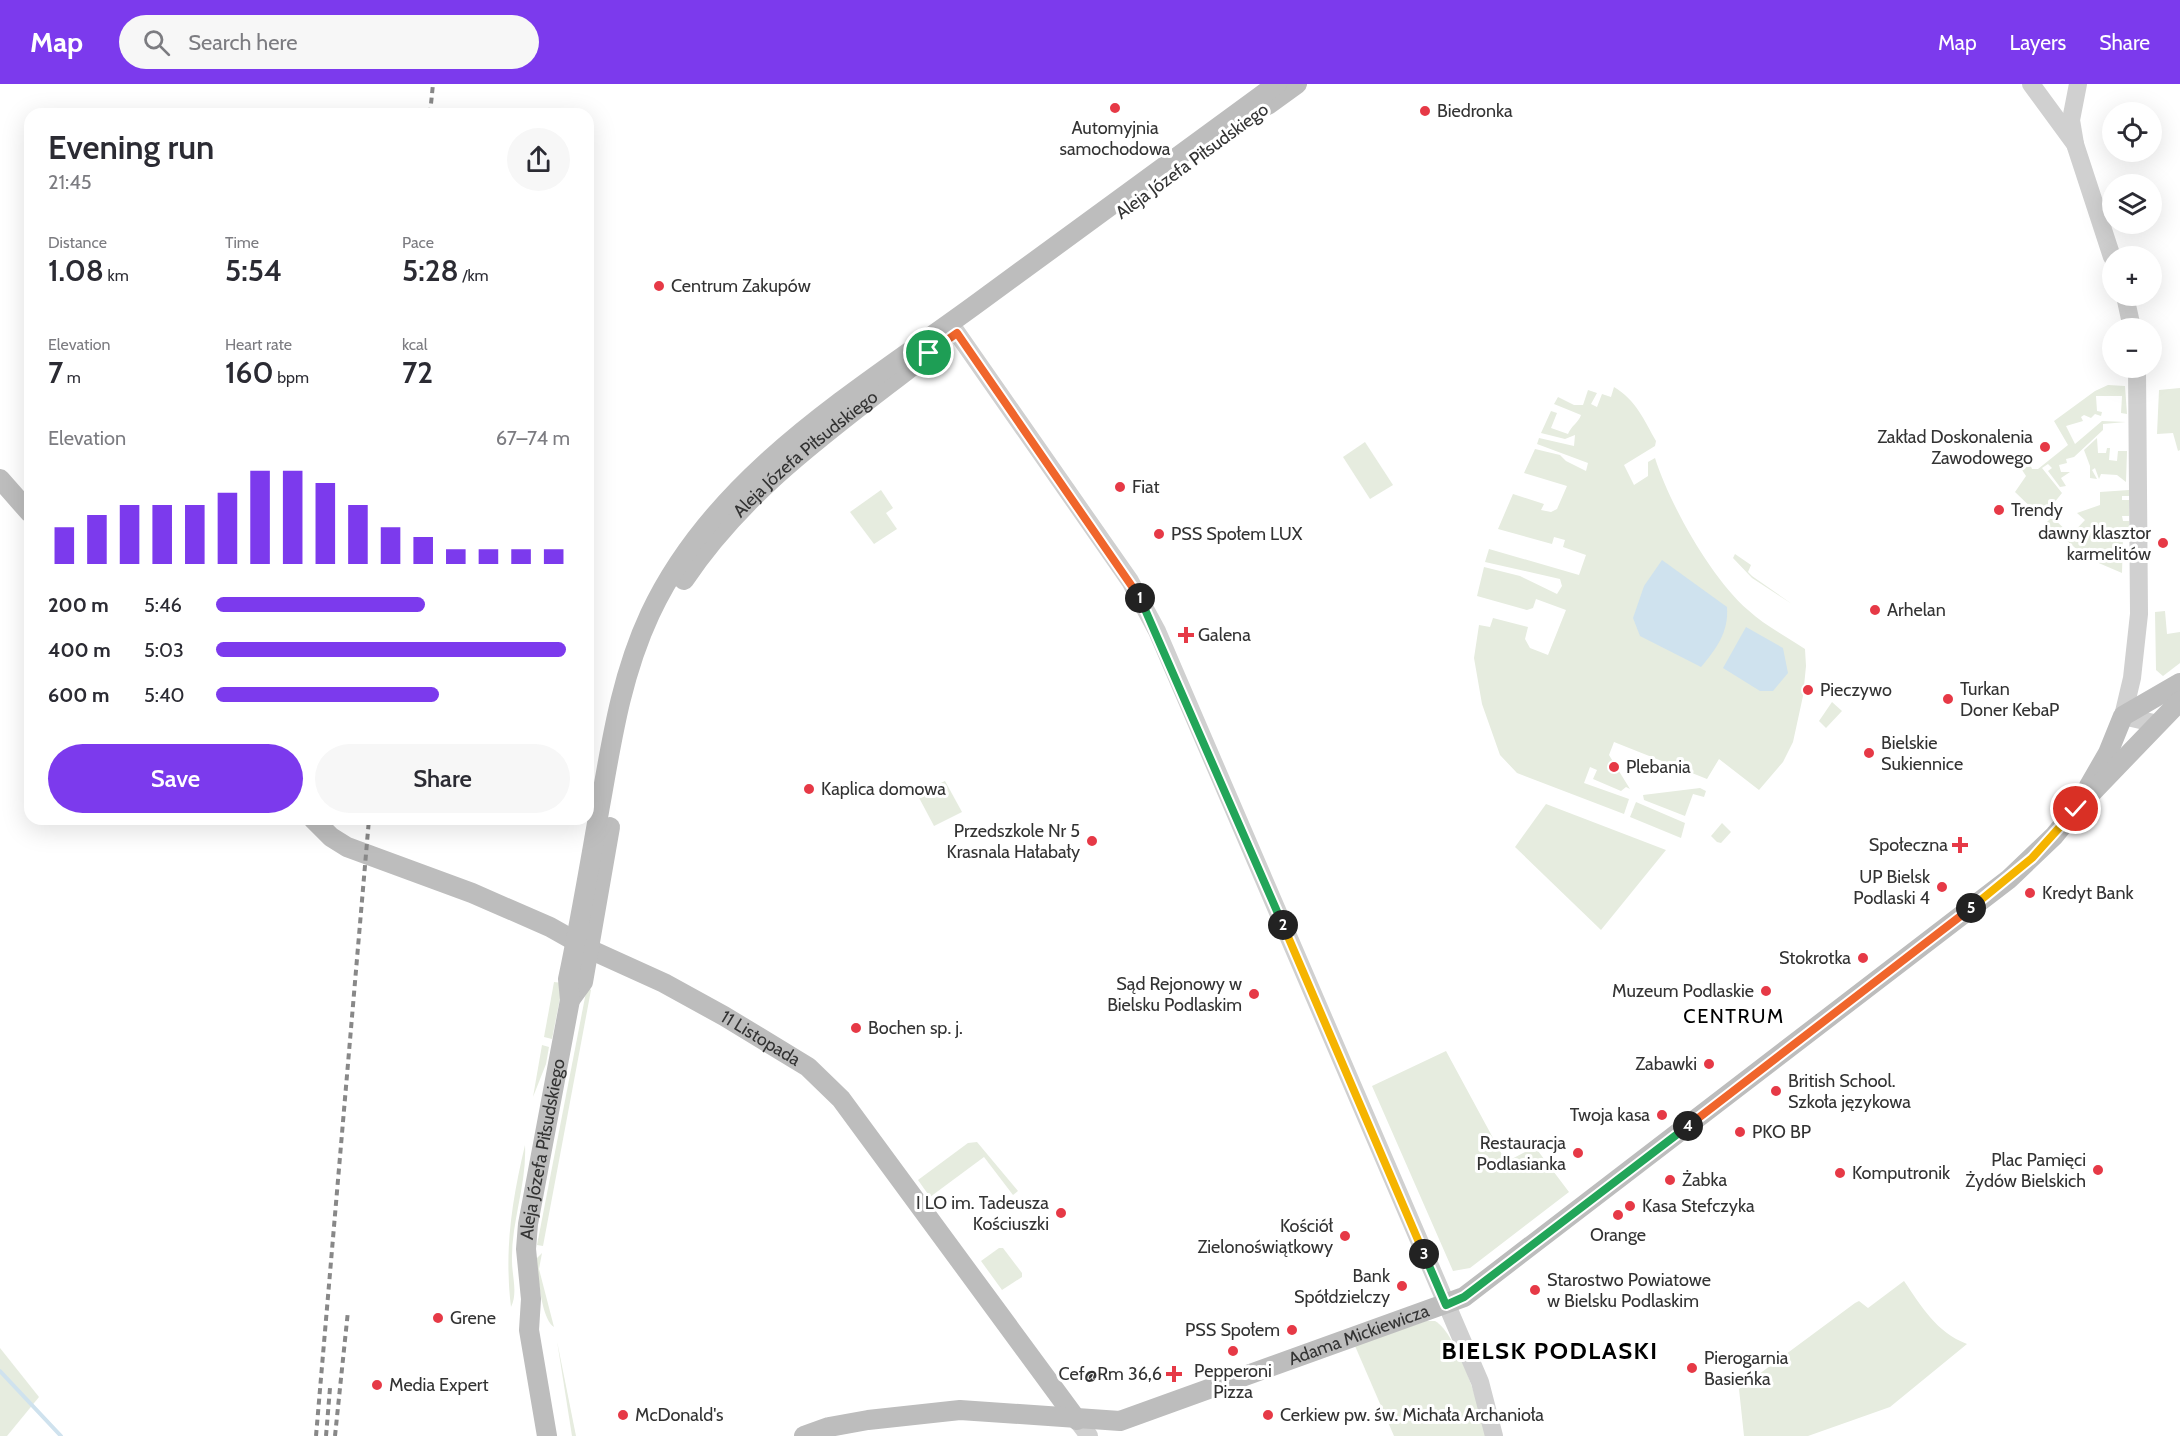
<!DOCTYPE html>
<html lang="en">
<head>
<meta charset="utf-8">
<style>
  :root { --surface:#fff; --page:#f7f7f7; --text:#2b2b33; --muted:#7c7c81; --accent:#7c3aed }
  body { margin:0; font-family:Cabin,sans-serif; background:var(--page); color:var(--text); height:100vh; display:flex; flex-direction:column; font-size:22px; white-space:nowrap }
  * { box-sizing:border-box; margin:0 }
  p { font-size:20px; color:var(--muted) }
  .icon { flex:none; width:33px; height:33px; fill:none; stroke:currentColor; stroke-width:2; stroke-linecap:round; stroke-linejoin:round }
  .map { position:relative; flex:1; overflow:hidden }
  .side { position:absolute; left:24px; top:24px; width:570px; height:717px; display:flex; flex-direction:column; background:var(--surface); border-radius:18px; box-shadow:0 6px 24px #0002 }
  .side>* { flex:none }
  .controls { position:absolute; left:2102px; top:18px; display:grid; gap:12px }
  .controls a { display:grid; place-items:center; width:60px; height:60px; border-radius:50%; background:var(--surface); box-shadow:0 6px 24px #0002; font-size:30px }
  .pin { position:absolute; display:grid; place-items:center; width:51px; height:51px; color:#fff; margin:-26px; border:3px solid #fff; border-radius:50%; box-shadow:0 2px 6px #0007 }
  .km { position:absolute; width:30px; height:30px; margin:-15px; border-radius:50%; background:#222; color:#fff; font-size:16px; line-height:30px; text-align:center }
  .round { display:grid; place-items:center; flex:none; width:63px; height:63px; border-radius:32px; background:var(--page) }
  .summary { display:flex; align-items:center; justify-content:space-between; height:102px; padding:0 24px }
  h1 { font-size:33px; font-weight:600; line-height:45px }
  .figures { display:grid; grid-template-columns:repeat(3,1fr); gap:9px; height:102px; padding:6px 24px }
  .figures div { display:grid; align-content:center }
  .figures b { font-size:30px; font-weight:600 }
  .figures small { font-size:16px; font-weight:400 }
  .figures p { font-size:16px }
  .chart { height:168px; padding:12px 24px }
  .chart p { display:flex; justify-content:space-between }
  .chart svg { width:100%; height:108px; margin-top:6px; stroke:var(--accent); stroke-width:6 }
  .button { display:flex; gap:12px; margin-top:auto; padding:12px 24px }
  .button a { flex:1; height:69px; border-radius:36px; background:var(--accent); color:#fff; font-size:24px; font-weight:600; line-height:69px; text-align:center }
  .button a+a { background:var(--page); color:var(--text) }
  ul { padding:0 24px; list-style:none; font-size:20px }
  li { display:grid; grid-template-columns:96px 72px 1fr; align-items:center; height:45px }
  li i { height:15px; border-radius:8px; background:var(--accent) }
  header { display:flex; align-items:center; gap:36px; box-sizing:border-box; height:84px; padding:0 30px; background:var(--accent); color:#fff }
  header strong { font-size:28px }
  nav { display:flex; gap:33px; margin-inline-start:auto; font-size:21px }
  .search { width:420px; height:54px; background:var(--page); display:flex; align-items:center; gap:15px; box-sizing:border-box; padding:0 21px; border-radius:33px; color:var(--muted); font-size:22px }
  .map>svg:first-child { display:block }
  .green { fill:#e6ecdf }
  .water { fill:#cfe2ee }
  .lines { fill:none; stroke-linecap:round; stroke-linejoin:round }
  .stream { stroke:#cfe2ee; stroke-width:4 }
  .tertiary { stroke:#d0d0d0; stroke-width:18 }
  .secondary { stroke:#bdbdbd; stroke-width:20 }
  .rail { stroke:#888; stroke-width:4; stroke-dasharray:6 4.5; stroke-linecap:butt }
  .split-1-casing { stroke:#fff; stroke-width:12 }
  .split-2-casing { stroke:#fff; stroke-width:12 }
  .split-3-casing { stroke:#fff; stroke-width:12 }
  .split-4-casing { stroke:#fff; stroke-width:12 }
  .split-5-casing { stroke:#fff; stroke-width:12 }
  .split-6-casing { stroke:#fff; stroke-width:12 }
  .split-1 { stroke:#f0652b; stroke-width:8 }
  .split-2 { stroke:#22a559; stroke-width:8 }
  .split-3 { stroke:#f5b400; stroke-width:8 }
  .split-4 { stroke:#22a559; stroke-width:8 }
  .split-5 { stroke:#f0652b; stroke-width:8 }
  .split-6 { stroke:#f5b400; stroke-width:8 }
  .poi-dot { fill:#e63946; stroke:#fff; stroke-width:2 }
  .labels { text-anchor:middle; stroke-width:6; stroke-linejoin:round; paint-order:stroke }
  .poi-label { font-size:18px; fill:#333; stroke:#fff; text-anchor:start }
  .street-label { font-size:18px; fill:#333; stroke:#fff }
  .neighbourhood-label { font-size:20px; letter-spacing:1.5px; fill:#000; stroke:#fff }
  .district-label { font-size:24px; font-weight:bold; letter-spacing:1.5px; fill:#000; stroke:#fff }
</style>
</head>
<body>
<header>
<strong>Map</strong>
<div class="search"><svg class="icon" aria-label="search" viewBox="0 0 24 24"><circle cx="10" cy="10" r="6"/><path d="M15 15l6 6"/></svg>Search here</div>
<nav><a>Map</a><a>Layers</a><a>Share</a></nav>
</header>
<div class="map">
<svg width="2180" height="1352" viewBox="0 0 2180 1352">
  <rect width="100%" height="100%" fill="#fff"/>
  <g class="green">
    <polygon points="2108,301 2125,302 2127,330 2121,329 2122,312 2096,312 2097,327 2102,328 2101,332 2095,330 2091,334 2084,331 2081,333 2083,337 2066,342 2075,360 2102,337 2126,338 2103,340 2103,346 2074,373 2066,375 2067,379 2059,381 2061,388 2070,388 2061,394 2066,402 2060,403 2048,387 2052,384 2048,380 2042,384 2062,409 2042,434 2015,408 2026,392 2022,386 2030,380 2032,385 2038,385 2068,361 2054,337 2095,307"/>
    <path d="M 1614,303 C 1636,316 1644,336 1656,357 L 1655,362 L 1624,381 L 1634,401 L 1648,392 L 1648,378 L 1655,374 C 1670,421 1711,494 1748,526 C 1764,541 1786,552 1805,565 L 1806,582 L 1803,612 L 1793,658 L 1783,678 L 1759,706 L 1719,675 L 1707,695 L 1614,658 L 1609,671 L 1630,705 L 1626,703 L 1621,707 L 1593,695 L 1597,686 L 1590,683 L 1584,699 L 1629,715 L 1624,730 L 1517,689 L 1500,671 L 1482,620 L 1474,574 L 1479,541 L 1490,543 L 1493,534 L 1528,543 L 1525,555 L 1530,564 L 1548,571 L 1566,526 L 1536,515 L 1533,524 L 1527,526 L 1477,512 L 1484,483 L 1520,492 L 1557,510 L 1562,502 L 1560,495 L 1485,478 L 1489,465 L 1579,491 L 1586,471 L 1563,463 L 1565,456 L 1554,453 L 1552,460 L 1498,445 L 1513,410 L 1544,420 L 1541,426 L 1551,428 L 1557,425 L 1567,402 L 1524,389 L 1535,365 L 1560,371 L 1566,377 L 1586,387 L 1588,379 L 1537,360 L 1539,354 L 1574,362 L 1575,351 L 1565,355 L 1541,349 L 1551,327 L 1557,329 L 1551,344 L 1568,350 C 1571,342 1579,338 1581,331 L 1554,320 L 1558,313 L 1574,321 L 1583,321 L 1588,306 L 1597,309 L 1591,320 L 1597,323 L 1602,310 L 1611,313 Z"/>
    <polygon points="2180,304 2180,366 2178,367 2173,349 2157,350 2159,306"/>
    <polygon points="2097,354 2098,369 2106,369 2107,364 2110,364 2109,376 2117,377 2118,367 2127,367 2126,398 2117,391 2101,390 2099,395 2095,384 2092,386 2097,395 2090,394 2090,382 2084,366"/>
    <polygon points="1365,358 1393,401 1370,415 1343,373"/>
    <polygon points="881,406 893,424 886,429 897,445 874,460 850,428"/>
    <polygon points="2129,406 2129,412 2122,412 2122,416 2129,416 2129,432 2122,432 2123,437 2129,437 2129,450 2123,453 2122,489 2087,474 2046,439 2052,433 2071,451 2085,436 2077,429 2100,421 2100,408"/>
    <polygon points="1735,470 1751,481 1748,488 1752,492 1792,520 1752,494 1733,474"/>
    <polygon points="2165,527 2167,550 2180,548 2180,579 2163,592 2156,586 2155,528"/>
    <polygon points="1832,618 1842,627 1826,644 1819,637"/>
    <polygon points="945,697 962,728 934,742 917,710"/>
    <polygon points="1700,704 1706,707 1704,713 1693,710 1685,732 1644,716 1643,711"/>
    <polygon points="1636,718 1685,739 1681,754 1630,733"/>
    <polygon points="1546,720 1666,766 1601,846 1515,763"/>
    <polygon points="1722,739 1731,748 1721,759 1717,758 1711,752"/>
    <polygon points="554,898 563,899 552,955 544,953"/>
    <polygon points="587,903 591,906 543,1162 537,1161"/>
    <polygon points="542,961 549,963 546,980 533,1013"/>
    <polygon points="1446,967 1506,1078 1531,1065 1538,1067 1569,1108 1470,1184 1453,1187 1372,1002"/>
    <polygon points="977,1058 1018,1107 1013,1111 984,1073 930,1113 918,1096 968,1059"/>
    <path d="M 525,1061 C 527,1100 511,1138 512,1177 C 512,1192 518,1209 511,1223 C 504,1166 512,1116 525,1061 Z"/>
    <polygon points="999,1164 1003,1164 1022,1189 1022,1193 1002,1206 981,1177"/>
    <path d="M 542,1169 L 539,1185 L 554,1243 C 541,1235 538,1190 536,1175 Z"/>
    <path d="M 1904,1197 C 1922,1223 1936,1248 1967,1260 L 1890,1323 L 1808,1352 L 1744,1352 L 1739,1305 L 1855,1219 L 1859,1217 L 1868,1224 Z"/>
    <path d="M 1426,1237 L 1435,1237 C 1457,1249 1481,1326 1486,1352 L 1394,1352 L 1355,1262 Z"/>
    <polygon points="557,1257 576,1352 572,1352"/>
    <polygon points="0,1264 39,1313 7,1352 0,1352"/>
  </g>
  <g class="water">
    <path d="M 1662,476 L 1727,523 C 1729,548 1716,565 1701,583 L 1640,552 L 1633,534 L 1644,502 Z"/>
    <polygon points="1746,543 1783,564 1788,589 1773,607 1760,607 1723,584"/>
  </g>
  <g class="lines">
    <polyline class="stream" points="0,1287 61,1352"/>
    <g class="tertiary">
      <polyline points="2031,0 2075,60 2112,173"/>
      <polyline points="2075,60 2071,36 2078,0"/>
      <polyline points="2125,212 2132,244"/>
      <polyline points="950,239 1130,497 1157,547 1480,1298 1494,1352"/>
      <polyline points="2137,284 2139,530 2132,594 2123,632 2158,640"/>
      <polyline points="1077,1336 1089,1352"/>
    </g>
    <g class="secondary">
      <polyline points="1268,21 1297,0"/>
      <polyline points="0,395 30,429"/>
      <path id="s1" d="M 684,496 C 744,406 831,345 915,280"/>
      <polyline points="2089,702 2108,669 2123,632 2180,599"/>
      <path id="s2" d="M 313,735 L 331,753 L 347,763 L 472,809 L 550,843 L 589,865 L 664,899 L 724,932 L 808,983 L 841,1015 L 1077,1336"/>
      <polyline points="570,916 583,898 610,743"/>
      <path id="s3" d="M 547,1352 L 529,1246 L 531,1215 L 526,1165 L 528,1140 L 570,916 L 568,895 C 581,834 591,772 602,711 C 613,648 623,588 650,530 C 716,389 858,307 979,218 C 1079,146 1177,72 1277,0"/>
      <path id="s4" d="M 804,1352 L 829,1343 L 868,1336 L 960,1326 L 1120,1337 L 1464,1213 L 2009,795 L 2054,752 L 2076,725 L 2180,617"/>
    </g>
    <g class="rail">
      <polyline points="430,30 433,0"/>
      <polyline points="316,1352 369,735"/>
      <polyline points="326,1352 330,1304"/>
      <polyline points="335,1352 348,1227"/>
    </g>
  </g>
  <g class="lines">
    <defs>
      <polyline id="split-1" points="929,269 957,249 1140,514"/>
      <polyline id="split-2" points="1140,514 1283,841"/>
      <polyline id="split-3" points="1283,841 1424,1170"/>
      <polyline id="split-4" points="1424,1170 1446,1221 1464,1213 1688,1042"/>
      <polyline id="split-5" points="1688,1042 1971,824"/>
      <polyline id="split-6" points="1971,824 2032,774 2076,725"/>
    </defs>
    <use href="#split-1" class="split-1-casing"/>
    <use href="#split-2" class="split-2-casing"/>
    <use href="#split-3" class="split-3-casing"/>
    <use href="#split-4" class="split-4-casing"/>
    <use href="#split-5" class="split-5-casing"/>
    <use href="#split-6" class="split-6-casing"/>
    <use href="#split-1" class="split-1"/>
    <use href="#split-2" class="split-2"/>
    <use href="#split-3" class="split-3"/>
    <use href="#split-4" class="split-4"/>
    <use href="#split-5" class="split-5"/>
    <use href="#split-6" class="split-6"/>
  </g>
  <g class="poi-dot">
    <circle cx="1115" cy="24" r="6"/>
    <circle cx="1425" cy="27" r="6"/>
    <circle cx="659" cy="202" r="6"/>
    <circle cx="2045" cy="363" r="6"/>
    <circle cx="1120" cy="403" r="6"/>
    <circle cx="1999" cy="426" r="6"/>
    <circle cx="1159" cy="450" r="6"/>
    <circle cx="2163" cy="459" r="6"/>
    <circle cx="1875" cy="526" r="6"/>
    <path d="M1183 542h6v6h6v6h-6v6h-6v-6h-6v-6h6z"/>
    <circle cx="1808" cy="606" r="6"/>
    <circle cx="1948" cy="615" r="6"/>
    <circle cx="1869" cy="669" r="6"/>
    <circle cx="1614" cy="683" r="6"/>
    <circle cx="809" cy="705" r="6"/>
    <circle cx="1092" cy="757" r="6"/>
    <path d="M1957 752h6v6h6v6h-6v6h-6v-6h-6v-6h6z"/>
    <circle cx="1942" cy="803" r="6"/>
    <circle cx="2030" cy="809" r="6"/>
    <circle cx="1863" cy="874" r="6"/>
    <circle cx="1766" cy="907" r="6"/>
    <circle cx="1254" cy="910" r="6"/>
    <circle cx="856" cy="944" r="6"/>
    <circle cx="1709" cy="980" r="6"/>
    <circle cx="1776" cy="1007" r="6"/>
    <circle cx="1662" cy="1031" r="6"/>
    <circle cx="1740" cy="1048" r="6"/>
    <circle cx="1578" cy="1069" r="6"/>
    <circle cx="2098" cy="1086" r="6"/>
    <circle cx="1840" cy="1089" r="6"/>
    <circle cx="1670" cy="1096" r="6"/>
    <circle cx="1630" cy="1122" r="6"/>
    <circle cx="1061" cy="1129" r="6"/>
    <circle cx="1618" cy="1131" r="6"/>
    <circle cx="1345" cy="1152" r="6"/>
    <circle cx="1402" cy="1202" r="6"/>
    <circle cx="1535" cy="1206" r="6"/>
    <circle cx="438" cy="1234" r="6"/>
    <circle cx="1292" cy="1246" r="6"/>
    <circle cx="1233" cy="1267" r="6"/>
    <circle cx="1692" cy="1284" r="6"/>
    <path d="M1171 1281h6v6h6v6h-6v6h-6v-6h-6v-6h6z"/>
    <circle cx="377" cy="1301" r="6"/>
    <circle cx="623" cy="1331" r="6"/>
    <circle cx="1268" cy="1331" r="6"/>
  </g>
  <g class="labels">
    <g class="poi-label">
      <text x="1437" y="33">Biedronka</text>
      <text x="1115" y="50" text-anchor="middle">Automyjnia<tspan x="1115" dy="21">samochodowa</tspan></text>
      <text x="671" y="208">Centrum Zakupów</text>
      <text x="2033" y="359" text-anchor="end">Zakład Doskonalenia<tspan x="2033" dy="21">Zawodowego</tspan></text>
      <text x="1132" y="409">Fiat</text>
      <text x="2011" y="432">Trendy</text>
      <text x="2151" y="455" text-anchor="end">dawny klasztor<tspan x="2151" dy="21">karmelitów</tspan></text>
      <text x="1171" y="456">PSS Społem LUX</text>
      <text x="1887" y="532">Arhelan</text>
      <text x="1198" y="557">Galena</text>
      <text x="1960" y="611">Turkan<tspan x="1960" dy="21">Doner KebaP</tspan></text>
      <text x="1820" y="612">Pieczywo</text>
      <text x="1881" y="665">Bielskie<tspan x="1881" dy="21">Sukiennice</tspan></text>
      <text x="1626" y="689">Plebania</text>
      <text x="821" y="711">Kaplica domowa</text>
      <text x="1080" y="753" text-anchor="end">Przedszkole Nr 5<tspan x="1080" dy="21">Krasnala Hałabały</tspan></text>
      <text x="1948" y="767" text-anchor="end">Społeczna</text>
      <text x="1930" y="799" text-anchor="end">UP Bielsk<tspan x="1930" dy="21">Podlaski 4</tspan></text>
      <text x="2042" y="815">Kredyt Bank</text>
      <text x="1851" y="880" text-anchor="end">Stokrotka</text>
      <text x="1242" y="906" text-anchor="end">Sąd Rejonowy w<tspan x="1242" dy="21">Bielsku Podlaskim</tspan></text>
      <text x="1754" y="913" text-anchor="end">Muzeum Podlaskie</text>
      <text x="868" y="950">Bochen sp. j.</text>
      <text x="1697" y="986" text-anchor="end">Zabawki</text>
      <text x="1788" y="1003">British School.<tspan x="1788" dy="21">Szkoła językowa</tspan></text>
      <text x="1650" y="1037" text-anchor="end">Twoja kasa</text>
      <text x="1752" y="1054">PKO BP</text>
      <text x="1566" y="1065" text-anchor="end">Restauracja<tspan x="1566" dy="21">Podlasianka</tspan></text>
      <text x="2086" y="1082" text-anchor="end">Plac Pamięci<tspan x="2086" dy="21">Żydów Bielskich</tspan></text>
      <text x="1852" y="1095">Komputronik</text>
      <text x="1682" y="1102">Żabka</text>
      <text x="1049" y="1125" text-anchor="end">I LO im. Tadeusza<tspan x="1049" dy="21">Kościuszki</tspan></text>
      <text x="1642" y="1128">Kasa Stefczyka</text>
      <text x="1333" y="1148" text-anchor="end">Kościół<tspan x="1333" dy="21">Zielonoświątkowy</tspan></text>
      <text x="1618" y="1157" text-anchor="middle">Orange</text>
      <text x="1390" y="1198" text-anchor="end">Bank<tspan x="1390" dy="21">Spółdzielczy</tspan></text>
      <text x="1547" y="1202">Starostwo Powiatowe<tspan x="1547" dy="21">w Bielsku Podlaskim</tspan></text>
      <text x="450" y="1240">Grene</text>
      <text x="1280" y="1252" text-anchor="end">PSS Społem</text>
      <text x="1704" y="1280">Pierogarnia<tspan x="1704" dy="21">Basieńka</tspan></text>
      <text x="1233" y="1293" text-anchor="middle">Pepperoni<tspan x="1233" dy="21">Pizza</tspan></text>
      <text x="1162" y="1296" text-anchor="end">Cef@Rm 36,6</text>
      <text x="389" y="1307">Media Expert</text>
      <text x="635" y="1337">McDonald's</text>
      <text x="1280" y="1337">Cerkiew pw. św. Michała Archanioła</text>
    </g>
    <g class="street-label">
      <text transform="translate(1192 77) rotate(-36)" y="6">Aleja Józefa Piłsudskiego</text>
      <text dy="6" stroke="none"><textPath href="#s1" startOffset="176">Aleja Józefa Piłsudskiego</textPath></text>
      <text dy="6" stroke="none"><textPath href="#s2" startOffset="501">11 Listopada</textPath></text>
      <text dy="6" stroke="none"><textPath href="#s3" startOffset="290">Aleja Józefa Piłsudskiego</textPath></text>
      <text dy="6" stroke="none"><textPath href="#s4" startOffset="573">Adama Mickiewicza</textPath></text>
    </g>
    <g class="neighbourhood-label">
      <text x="1734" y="939">CENTRUM</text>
    </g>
    <g class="district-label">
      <text x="1550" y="1275">BIELSK PODLASKI</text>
    </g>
  </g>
</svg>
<div class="controls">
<a><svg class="icon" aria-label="locate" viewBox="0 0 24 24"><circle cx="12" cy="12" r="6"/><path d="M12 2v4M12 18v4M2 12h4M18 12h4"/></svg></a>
<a><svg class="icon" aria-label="layers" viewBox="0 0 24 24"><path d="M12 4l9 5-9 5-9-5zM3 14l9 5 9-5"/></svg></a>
<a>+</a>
<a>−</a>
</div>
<div class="pin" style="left:929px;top:269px;background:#1e9e55"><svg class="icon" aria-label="arrive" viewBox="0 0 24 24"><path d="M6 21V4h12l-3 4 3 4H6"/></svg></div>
<div class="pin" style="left:2076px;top:725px;background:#d93025"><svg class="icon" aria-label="check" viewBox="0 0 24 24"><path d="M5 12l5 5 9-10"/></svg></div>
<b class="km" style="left:1140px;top:514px">1</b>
<b class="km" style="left:1283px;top:841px">2</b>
<b class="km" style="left:1424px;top:1170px">3</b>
<b class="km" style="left:1688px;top:1042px">4</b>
<b class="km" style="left:1971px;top:824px">5</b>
<section class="side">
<div class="summary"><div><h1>Evening run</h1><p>21:45</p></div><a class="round"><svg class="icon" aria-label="share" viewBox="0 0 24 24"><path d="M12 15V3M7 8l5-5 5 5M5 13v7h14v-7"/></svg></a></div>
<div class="figures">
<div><p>Distance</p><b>1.08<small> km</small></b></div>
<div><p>Time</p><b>5:54</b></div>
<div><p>Pace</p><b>5:28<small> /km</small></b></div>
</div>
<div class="figures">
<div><p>Elevation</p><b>7<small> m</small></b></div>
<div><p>Heart rate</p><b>160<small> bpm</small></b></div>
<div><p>kcal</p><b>72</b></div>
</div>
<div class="chart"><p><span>Elevation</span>67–74 m</p>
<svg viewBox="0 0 160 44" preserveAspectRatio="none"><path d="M5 44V29M15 44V24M25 44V20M35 44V20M45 44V20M55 44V15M65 44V6M75 44V6M85 44V11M95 44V20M105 44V29M115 44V33M125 44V38M135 44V38M145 44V38M155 44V38"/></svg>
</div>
<ul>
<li><b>200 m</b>5:46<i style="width:59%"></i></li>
<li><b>400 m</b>5:03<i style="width:99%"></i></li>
<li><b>600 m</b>5:40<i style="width:63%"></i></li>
</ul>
<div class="button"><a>Save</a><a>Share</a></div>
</section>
</div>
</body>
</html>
